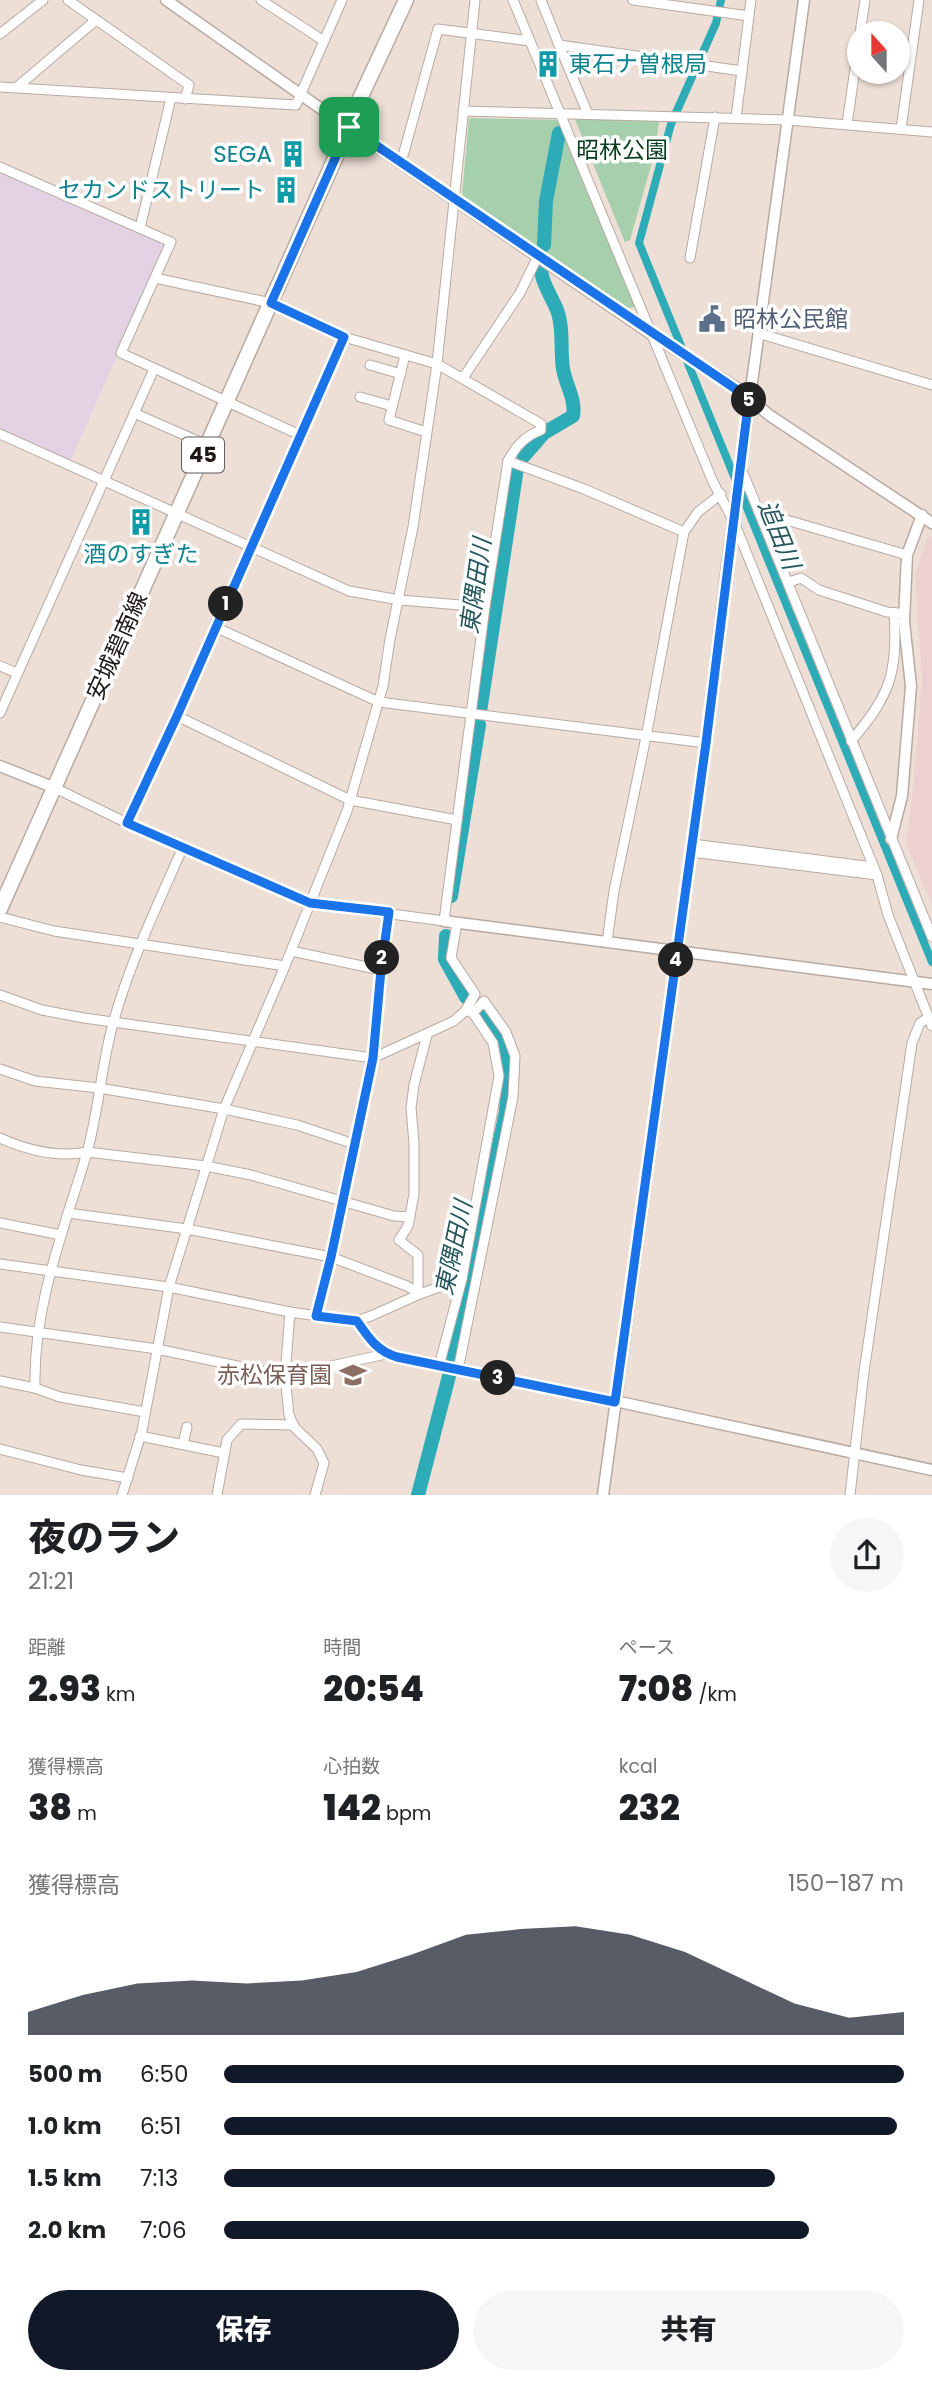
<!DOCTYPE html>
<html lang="ja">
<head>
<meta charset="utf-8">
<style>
  :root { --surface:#fff; --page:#f6f6f6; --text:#202124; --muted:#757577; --accent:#111827 }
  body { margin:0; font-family:Poppins,"Noto Sans JP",sans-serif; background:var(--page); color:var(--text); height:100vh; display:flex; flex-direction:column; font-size:26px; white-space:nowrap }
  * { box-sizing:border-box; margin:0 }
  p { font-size:23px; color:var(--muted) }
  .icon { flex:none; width:38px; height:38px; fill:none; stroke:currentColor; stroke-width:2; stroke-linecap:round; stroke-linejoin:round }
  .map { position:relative; height:1495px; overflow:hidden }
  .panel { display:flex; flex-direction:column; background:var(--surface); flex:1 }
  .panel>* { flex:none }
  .needle { width:46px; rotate:339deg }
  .fabs { position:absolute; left:847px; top:21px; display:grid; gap:14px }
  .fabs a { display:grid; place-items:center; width:63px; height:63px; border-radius:50%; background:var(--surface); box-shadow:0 2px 5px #0004; font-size:35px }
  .pin { position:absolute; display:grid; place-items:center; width:60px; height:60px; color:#fff; margin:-30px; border-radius:14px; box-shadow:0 4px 10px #0006 }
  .km { position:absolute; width:35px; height:35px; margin:-18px; border-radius:50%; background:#222; color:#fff; font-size:19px; line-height:35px; text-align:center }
  .round { display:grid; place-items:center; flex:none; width:74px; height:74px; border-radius:37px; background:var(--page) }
  .summary { display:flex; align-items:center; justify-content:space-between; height:119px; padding:0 28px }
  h1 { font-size:38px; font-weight:800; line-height:52px }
  .figures { display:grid; grid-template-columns:repeat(3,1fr); gap:10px; height:119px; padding:7px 28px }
  .figures div { display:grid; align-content:center }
  .figures b { font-size:35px; font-weight:800 }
  .figures small { font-size:19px; font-weight:400 }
  .figures p { font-size:19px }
  .chart { height:196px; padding:14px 28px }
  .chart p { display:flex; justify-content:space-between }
  .chart svg { width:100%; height:126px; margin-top:7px; fill:var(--accent); opacity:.7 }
  .button { display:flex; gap:14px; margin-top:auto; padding:14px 28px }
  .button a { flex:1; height:80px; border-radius:42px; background:var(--accent); color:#fff; font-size:28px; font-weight:800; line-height:80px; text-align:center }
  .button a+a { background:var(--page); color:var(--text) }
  ul { padding:0 28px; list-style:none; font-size:23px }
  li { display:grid; grid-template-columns:112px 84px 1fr; align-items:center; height:52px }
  li i { height:18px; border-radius:9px; background:var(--accent) }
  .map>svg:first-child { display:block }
  .education { fill:#e3d2e3 }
  .medical { fill:#ecd1d0 }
  .green { fill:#a5cfad }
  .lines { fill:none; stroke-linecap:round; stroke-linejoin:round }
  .canal { stroke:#2dacb8; stroke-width:8 }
  .river { stroke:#2dacb8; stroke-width:14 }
  .minor-casing { stroke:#b8aaa2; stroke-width:11 }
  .tertiary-casing { stroke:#b8aaa2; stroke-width:13 }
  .primary-casing { stroke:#b8aaa2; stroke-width:17 }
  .minor { stroke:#fff; stroke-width:9 }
  .tertiary { stroke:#fff; stroke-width:10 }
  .primary { stroke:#fff; stroke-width:14 }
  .route-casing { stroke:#fff; stroke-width:14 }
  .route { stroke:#1a73e8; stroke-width:9 }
  .labels { text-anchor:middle; stroke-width:7; stroke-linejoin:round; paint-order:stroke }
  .shield { fill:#fff; stroke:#615d5b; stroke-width:2 }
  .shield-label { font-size:21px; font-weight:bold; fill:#1d1815 }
  .culture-label { font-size:23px; fill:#0d838f; stroke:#fff; text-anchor:end }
  .park-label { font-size:23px; fill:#053c19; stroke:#fff }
  .service-label { font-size:23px; fill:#4e5e75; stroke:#fff; text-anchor:start }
  .street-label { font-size:23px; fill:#1d1815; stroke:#fff }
  .education-label { font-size:23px; fill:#785e54; stroke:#fff; text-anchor:end }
  .water-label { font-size:24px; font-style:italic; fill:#24565c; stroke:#fff }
</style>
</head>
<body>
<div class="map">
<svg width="932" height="1495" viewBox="0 0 932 1495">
  <rect width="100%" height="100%" fill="#eddfd6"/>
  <polygon class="education" points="0,170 164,242 166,245 70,462 0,430"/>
  <polygon class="medical" points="928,535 932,538 932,905 906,843 912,800 922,680 915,575"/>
  <g class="green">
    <polygon points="574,117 654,119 659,122 654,155 630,240 625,242"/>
    <polygon points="469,118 560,120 570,151 636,307 628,308 462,195"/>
  </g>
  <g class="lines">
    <polyline class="canal" points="721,0 716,23 671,124 639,243 932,962"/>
    <g class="river">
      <polyline points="544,245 546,201 559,133"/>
      <path d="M 524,456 L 544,433 L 573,416 C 576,399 566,386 563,369 C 560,351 564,328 557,310 C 550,293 538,278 541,259"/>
      <polyline points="480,712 517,468"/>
      <polyline points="451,896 479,725"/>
      <polyline points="446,936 445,959 466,997"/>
      <polyline points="418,1495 449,1376 506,1112 509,1059 481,1014"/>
    </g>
    <defs>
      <g id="minor">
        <polyline points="68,0 189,85 185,99"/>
        <polyline points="261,0 324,41"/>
        <polyline points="513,0 713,482 734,522 877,875 888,915 932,1026"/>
        <polyline points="541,0 559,45 742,71"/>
        <polyline points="633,0 749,16"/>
        <polyline points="860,33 865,0"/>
        <polyline points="0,34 43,0"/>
        <polyline points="559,45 588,114"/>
        <polyline points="0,87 296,105 342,0"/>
        <polyline points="17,87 96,20"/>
        <polyline points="463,111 788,120 932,132"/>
        <polyline points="736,118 751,0"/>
        <polyline points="847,124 859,41"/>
        <polyline points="901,129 919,0"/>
        <polyline points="401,163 438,29 530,41"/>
        <polyline points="0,167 171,242 121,353 300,435"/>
        <polyline points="140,228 171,98"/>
        <polyline points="690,258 715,117"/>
        <polyline points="758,333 932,385"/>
        <polyline points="405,355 389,420 426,432"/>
        <polyline points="370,365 401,374"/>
        <polyline points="463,378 520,293 538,256"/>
        <polyline points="360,397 392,406"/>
        <polyline points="134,413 207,445"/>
        <polyline points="0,434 349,591 400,600 485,607"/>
        <polyline points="508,461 584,489 684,532"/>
        <polyline points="741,468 932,937"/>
        <polyline points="759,512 907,555"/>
        <polyline points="789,582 801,578 819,590 887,612 898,613"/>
        <polyline points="215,627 379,702 706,743"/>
        <polyline points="0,666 17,673"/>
        <polyline points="0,713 154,369"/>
        <polyline points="177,716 350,800 457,820"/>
        <path d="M 851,741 C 890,696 898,673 894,613"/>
        <path d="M 55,788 L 127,823 L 310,903 L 444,921 L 485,607 L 508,461 C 516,446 524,437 541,430 L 541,424 L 437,364 L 344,337 L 271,303 L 155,278"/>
        <polyline points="127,823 177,716 344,337"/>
        <polyline points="692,844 873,867"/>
        <polyline points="691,852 877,875"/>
        <polyline points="0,917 54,931 285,966"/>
        <polyline points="457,923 451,958 475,994 466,1010"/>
        <polyline points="607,942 614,891 646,737 684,532 698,512 721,494"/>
        <polyline points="291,951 381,970"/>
        <polyline points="0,995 42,1010 84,1018 373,1058 454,1021 466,1010 473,1013"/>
        <polyline points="0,1069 35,1081 99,1088 224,1109 297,1125 354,1144"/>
        <path d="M 0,1138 C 27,1150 57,1158 87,1152 L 206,1166 L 251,1175 L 394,1216 L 410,1217"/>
        <polyline points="68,1213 187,1229 331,1257 407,1286 420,1294"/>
        <polyline points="0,1223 61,1235"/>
        <polyline points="0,1264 169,1287 290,1312 345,1320 357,1321 371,1316 420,1294 462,1279"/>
        <polyline points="418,1292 418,1255 399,1240 408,1226 414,1194 414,1143 411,1108 414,1085 427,1035"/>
        <polyline points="290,1312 285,1376 289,1415 294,1427 317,1449 324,1463 315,1495"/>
        <polyline points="316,1316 331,1257 373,1058 381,970 389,912"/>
        <polyline points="357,1321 374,1345 386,1354 615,1401"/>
        <polyline points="0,1327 157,1349 285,1376 386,1354"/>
        <polyline points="439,1366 462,1279 499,1076 493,1043 473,1013 484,1001 506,1032 515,1056 513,1097 458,1370"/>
        <polyline points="0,1381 35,1388 60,1397 145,1412"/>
        <path d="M 35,1388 C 33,1307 63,1232 86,1156 C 99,1112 101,1064 114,1020 C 131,960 158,904 183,847"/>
        <polyline points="140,1436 224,1453"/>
        <polyline points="183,1444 187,1427"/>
        <polyline points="0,1449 81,1470 128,1478"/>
        <polyline points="122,1495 142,1431 169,1287 224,1109 285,966 347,811 383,686 390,639 413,527 437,364 475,0"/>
        <polyline points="217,1495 227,1440 241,1424 294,1425"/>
        <polyline points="850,1495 864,1372 912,1043 920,1023 928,1018"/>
      </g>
      <g id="tertiary">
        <polyline points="166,0 320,108 651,334 737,388 769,415 932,523"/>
        <polyline points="0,766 55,788"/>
        <polyline points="891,839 902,796 911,686 904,622 907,555 922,515"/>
        <polyline points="444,921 932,984"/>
        <polyline points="615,1401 932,1470"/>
        <polyline points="603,1495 706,743 727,566 804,0"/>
      </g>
      <polyline id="primary" points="0,909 349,127 357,105 406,0"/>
    </defs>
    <use href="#minor" class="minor-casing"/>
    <use href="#tertiary" class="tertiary-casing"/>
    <use href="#primary" class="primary-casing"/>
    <use href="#minor" class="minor"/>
    <use href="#tertiary" class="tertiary"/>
    <use href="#primary" class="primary"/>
  </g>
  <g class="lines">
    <defs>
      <path id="route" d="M 349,127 L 749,398 L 706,743 L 615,1402 L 397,1357 C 377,1351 368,1337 357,1321 L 316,1316 L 331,1257 L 373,1058 L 381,970 L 389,912 L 310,903 L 127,823 L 177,716 L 344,337 L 271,303 Z"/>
    </defs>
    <use href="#route" class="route-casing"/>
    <use href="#route" class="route"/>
  </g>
  <defs>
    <symbol id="building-bare" viewBox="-9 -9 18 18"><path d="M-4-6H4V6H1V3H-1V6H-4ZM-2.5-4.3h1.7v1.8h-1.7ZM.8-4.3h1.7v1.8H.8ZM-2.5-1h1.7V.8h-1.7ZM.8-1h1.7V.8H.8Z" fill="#0f9aa8" stroke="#fff" stroke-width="2.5" paint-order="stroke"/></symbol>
    <symbol id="civic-bare" viewBox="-9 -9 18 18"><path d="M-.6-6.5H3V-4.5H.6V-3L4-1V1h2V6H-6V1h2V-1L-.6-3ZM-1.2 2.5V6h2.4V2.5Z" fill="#5c6f8a" stroke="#fff" stroke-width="2.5" paint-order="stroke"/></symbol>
    <symbol id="school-bare" viewBox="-9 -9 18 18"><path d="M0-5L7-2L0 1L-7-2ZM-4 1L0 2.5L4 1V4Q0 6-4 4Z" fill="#8d6e63" stroke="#fff" stroke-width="2.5" paint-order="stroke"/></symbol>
  </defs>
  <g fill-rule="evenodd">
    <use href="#building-bare" x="529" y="45" width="38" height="38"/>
    <use href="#building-bare" x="274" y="135" width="38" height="38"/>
    <use href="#building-bare" x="267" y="171" width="38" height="38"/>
    <use href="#civic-bare" x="693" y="300" width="38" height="38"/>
    <use href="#building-bare" x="122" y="503" width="38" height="38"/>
    <use href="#school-bare" x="334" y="1356" width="38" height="38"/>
  </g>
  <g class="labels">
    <rect class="shield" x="182" y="437.5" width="42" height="35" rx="5"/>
    <g class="shield-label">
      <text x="203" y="462">45</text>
    </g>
    <g class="culture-label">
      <text x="569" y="72" text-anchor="start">東石ナ曽根局</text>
      <text x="272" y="162">SEGA</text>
      <text x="265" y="198">セカンドストリート</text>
      <text x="141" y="562" text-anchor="middle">酒のすぎた</text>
    </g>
    <g class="park-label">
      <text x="622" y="158">昭林公園</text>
    </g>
    <g class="service-label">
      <text x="733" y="327">昭林公民館</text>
    </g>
    <g class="street-label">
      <text transform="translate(117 646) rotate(-66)" y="8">安城碧南線</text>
    </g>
    <g class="education-label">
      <text x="332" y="1383">赤松保育園</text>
    </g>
    <g class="water-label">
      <text transform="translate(779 535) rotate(68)" y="8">追田川</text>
      <text transform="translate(476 586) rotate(-82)" y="8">東隅田川</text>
      <text transform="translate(454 1248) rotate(-78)" y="8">東隅田川</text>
    </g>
  </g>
</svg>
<div class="fabs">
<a><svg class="needle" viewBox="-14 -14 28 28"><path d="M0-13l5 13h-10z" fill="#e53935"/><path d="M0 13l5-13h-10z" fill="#757577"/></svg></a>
</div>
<div class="pin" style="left:349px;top:127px;background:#1e9e55"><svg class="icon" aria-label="arrive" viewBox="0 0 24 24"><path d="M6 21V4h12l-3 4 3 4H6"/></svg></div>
<b class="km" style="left:226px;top:604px">1</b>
<b class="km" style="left:382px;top:958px">2</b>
<b class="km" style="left:498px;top:1378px">3</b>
<b class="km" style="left:676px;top:960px">4</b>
<b class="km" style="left:749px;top:400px">5</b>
</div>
<section class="panel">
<div class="summary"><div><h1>夜のラン</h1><p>21:21</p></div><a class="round"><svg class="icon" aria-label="share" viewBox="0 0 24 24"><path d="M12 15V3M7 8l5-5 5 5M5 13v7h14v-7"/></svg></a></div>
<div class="figures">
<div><p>距離</p><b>2.93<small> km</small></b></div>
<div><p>時間</p><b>20:54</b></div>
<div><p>ペース</p><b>7:08<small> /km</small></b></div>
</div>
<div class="figures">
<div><p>獲得標高</p><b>38<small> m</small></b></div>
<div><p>心拍数</p><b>142<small> bpm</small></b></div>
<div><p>kcal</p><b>232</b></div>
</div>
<div class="chart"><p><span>獲得標高</span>150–187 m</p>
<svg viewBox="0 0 160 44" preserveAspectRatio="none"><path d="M0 44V36L10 30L20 26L30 25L40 26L50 25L60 22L70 16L80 9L90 7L100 6L110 9L120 15L130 24L140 33L150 38L160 36V44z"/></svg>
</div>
<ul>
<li><b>500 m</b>6:50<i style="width:100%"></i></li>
<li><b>1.0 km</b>6:51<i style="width:99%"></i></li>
<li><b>1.5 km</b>7:13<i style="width:81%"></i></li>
<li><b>2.0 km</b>7:06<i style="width:86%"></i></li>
</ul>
<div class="button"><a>保存</a><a>共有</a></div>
</section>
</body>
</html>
